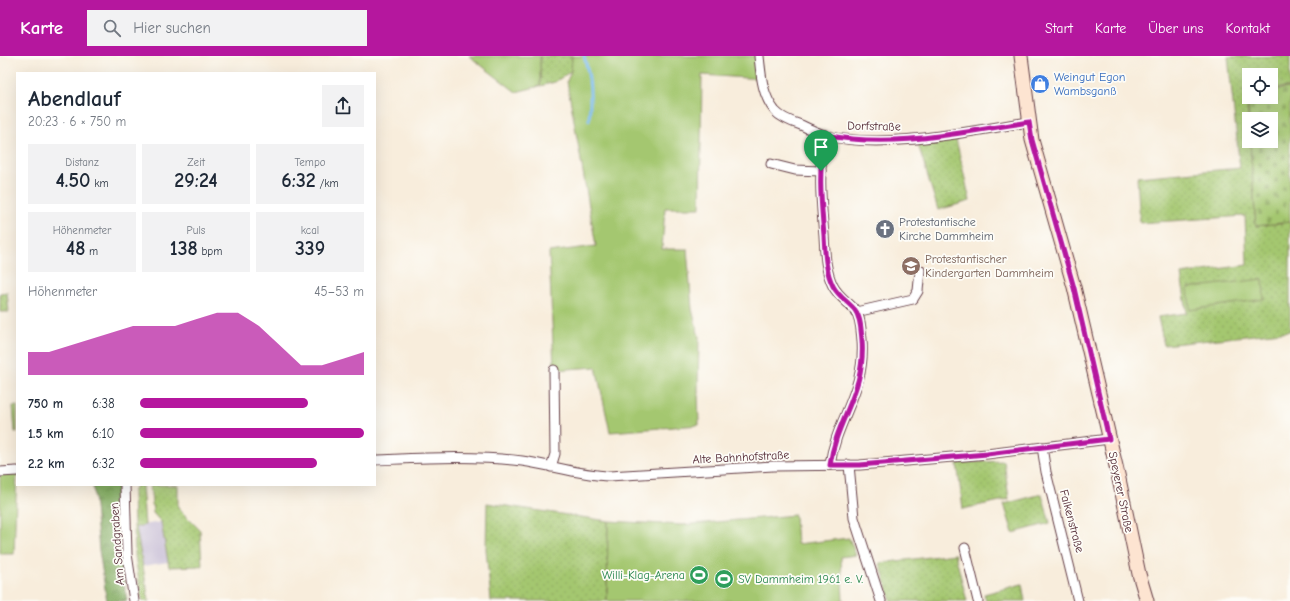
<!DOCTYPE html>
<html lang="de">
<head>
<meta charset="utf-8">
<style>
  :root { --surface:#fff; --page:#f2f2f3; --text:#1f2937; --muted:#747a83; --accent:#b5179e }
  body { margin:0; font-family:"Comic Neue",sans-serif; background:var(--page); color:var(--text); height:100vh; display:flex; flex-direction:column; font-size:15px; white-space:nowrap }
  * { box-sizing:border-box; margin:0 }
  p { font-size:13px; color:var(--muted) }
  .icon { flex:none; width:22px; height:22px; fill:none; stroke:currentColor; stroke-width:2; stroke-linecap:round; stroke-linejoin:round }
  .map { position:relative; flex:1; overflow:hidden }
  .side { position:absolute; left:16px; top:16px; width:360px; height:414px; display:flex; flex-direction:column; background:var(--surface); border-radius:0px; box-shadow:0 4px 16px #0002 }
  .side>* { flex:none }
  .fabs { position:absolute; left:1242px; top:12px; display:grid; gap:8px }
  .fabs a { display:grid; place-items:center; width:36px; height:36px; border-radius:0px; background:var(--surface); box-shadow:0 4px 16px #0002; font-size:20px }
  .pin { position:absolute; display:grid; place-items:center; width:34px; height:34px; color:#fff; margin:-41px -17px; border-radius:50% 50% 50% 0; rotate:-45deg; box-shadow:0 0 4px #0007 }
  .pin .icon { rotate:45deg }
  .round { display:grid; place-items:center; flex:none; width:42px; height:42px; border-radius:0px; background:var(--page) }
  .overview { display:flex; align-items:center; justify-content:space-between; height:68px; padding:0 12px }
  h1 { font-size:22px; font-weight:800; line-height:30px }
  .figures { display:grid; grid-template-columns:repeat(3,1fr); gap:6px; height:68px; padding:4px 12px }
  .figures div { display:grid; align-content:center; border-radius:0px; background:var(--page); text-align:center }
  .figures b { font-size:20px; font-weight:800 }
  .figures small { font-size:11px; font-weight:400 }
  .figures p { font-size:11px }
  .chart { height:112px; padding:8px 12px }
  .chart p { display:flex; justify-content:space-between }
  .chart svg { width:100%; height:72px; margin-top:4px; fill:var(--accent); opacity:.7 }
  ul { padding:0 12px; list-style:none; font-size:13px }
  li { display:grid; grid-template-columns:64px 48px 1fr; align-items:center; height:30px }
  li i { height:10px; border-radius:5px; background:var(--accent) }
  header { display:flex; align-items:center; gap:24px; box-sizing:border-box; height:56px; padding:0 20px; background:var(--accent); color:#fff }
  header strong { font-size:19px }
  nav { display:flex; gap:22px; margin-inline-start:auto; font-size:14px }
  .search { width:280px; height:36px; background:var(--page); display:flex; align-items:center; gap:10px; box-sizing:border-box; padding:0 14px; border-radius:0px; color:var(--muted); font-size:15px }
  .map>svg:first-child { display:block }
  .industrial { fill:#c9bfd7 }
  .grass { fill:url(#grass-dots); stroke:#77734e }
  .forest { fill:url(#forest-crowns); stroke:#666646 }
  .cemetery { fill:url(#cemetery-stones); stroke:#77734e }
  .garden { fill:#a4c770; stroke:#77734e }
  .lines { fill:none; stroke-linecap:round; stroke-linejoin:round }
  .stream { stroke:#7fbef3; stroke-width:3 }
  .street-casing { stroke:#643e46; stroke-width:11 }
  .secondary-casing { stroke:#643e46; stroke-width:15 }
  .street { stroke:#fff; stroke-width:9 }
  .secondary { stroke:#fde4d1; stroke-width:13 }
  .route-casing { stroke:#fff; stroke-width:8 }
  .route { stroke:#b5179e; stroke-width:5 }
  .labels { text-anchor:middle; stroke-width:3.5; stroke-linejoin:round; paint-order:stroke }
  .shop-label { font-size:12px; fill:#366cbe; stroke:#fdfcf7; text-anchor:start }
  .street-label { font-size:12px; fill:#4a1f2b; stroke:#fdfcf7 }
  .worship-label { font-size:12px; fill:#5b616d; stroke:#fdfcf7; text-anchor:start }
  .education-label { font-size:12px; fill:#785e54; stroke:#fdfcf7; text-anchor:start }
  .leisure-label { font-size:12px; fill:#27864d; stroke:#fdfcf7; text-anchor:end }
</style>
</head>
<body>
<header>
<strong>Karte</strong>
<div class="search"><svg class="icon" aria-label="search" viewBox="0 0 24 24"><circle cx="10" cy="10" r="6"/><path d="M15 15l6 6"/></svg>Hier suchen</div>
<nav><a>Start</a><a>Karte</a><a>Über uns</a><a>Kontakt</a></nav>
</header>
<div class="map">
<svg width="1290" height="545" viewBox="0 0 1290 545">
  <defs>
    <pattern id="grass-dots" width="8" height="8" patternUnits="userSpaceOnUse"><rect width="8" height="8" fill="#a4c770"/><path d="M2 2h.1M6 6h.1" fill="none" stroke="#8faa61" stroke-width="1.8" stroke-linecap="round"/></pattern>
    <pattern id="forest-crowns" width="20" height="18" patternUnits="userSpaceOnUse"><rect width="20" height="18" fill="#83ac62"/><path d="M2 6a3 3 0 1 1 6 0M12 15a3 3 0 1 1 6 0" fill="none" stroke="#6d8b51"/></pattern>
    <pattern id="cemetery-stones" width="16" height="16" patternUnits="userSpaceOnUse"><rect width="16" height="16" fill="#a4c770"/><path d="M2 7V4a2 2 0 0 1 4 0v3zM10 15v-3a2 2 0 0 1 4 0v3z" fill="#8faa61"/></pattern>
  </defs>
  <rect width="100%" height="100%" fill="#fdfcf7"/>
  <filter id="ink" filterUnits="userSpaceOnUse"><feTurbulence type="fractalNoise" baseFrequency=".025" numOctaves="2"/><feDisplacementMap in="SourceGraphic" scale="8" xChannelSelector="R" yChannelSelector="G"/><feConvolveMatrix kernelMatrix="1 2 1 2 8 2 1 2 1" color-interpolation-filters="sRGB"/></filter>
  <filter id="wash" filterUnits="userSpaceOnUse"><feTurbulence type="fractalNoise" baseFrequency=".012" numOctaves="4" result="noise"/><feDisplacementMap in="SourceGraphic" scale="16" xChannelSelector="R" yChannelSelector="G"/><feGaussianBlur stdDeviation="0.9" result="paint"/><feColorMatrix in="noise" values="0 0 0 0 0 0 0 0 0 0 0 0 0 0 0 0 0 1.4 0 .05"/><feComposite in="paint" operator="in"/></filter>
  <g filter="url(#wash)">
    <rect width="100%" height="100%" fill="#f8eddc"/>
    <polygon class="industrial" points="161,466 168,506 143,510 136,470"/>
    <g class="grass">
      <polygon points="540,0 572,0 571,15 555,26 540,30"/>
      <polygon points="1290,0 1290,31 1271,33 1271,19 1249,19 1249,35 1241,35 1247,36 1249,85 1250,85 1256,170 1290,166 1290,275 1164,289 1158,261 1187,257 1181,218 1247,209 1245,160 1140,167 1137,121 1240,112 1228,1"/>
      <polygon points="956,83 970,145 938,154 918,88"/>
      <polygon points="7,236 9,256 0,256 0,237"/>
      <polygon points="1004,405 1009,443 963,453 957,407"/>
      <polygon points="136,429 142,429 145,469 136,471 149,545 142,545 135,500 133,437"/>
      <polygon points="150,429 178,429 178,452 200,474 202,510 169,511 161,466 153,457"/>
      <polygon points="1042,438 1050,467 1013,477 1004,448"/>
      <polygon points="487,447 608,465 607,545 491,545 486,493"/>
      <polygon points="955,498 967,545 891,545 880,507"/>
      <polygon points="1022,528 1025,545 986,545 984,538"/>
    </g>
    <polygon class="forest" points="93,429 117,429 120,500 127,545 107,545 99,494"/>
    <polygon class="cemetery" points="1290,32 1290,166 1256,170 1250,85 1271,85 1271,63 1249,63 1247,36 1249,36 1249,41 1271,41 1271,34"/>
    <g class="garden">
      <polygon points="469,0 540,0 540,30 516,36"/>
      <polygon points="572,0 759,0 762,23 702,19 700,152 665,152 662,193 687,193 692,253 699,281 698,334 699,369 610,376 596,311 554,314 549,196 596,190 567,25 571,15"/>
      <polygon points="1263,223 1264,243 1190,254 1188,232"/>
      <polygon points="13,350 17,350 17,376 15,376"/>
      <polygon points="17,415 14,498 0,498 0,416"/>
      <polygon points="795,459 797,488 849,482 856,499 841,501 843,545 607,545 608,465 682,469"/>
    </g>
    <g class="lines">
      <path class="stream" d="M 584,0 C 591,24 591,40 589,64"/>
    </g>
  </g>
  <g filter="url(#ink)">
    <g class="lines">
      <defs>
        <g id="street">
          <path d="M 759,0 C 761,19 762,39 775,55 C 781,62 792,66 801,69 C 809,73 818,77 827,80 C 887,94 968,75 1029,66"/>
          <path d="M 825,79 C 818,112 821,146 824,179 C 825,196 825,214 833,230 C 838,240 848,246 855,254 C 861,262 861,274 862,284 C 866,336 836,363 830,409"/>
          <polyline points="771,108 795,114 821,115"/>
          <polyline points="856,256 913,243 918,235 920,214"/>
          <polyline points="1042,391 1046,416 1078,545"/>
          <path d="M 375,404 C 424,402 473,399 522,405 C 551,409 579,419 609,420 L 773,410 L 860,409 L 987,398 L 1109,383"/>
          <polyline points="849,409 854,462 881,545"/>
          <polyline points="551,411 555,398 554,314"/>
          <polyline points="0,416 17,415"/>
          <polyline points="125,429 127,498 134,545"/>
          <polyline points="965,492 978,545"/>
        </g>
        <polyline id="secondary" points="1021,0 1032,84 1074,231 1119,423 1139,518 1147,545"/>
      </defs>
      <use href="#street" class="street-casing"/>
      <use href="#secondary" class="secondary-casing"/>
      <use href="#street" class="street"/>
      <use href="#secondary" class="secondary"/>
    </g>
  </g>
  <g class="lines" filter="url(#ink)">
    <defs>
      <path id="route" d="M 1029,66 L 1032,84 L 1074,232 L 1109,383 L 987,398 L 860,409 L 830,409 C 836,363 866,336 862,284 C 861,274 861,262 855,254 C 848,246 838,240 833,230 C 825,214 825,196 824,179 C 821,146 818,112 825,79 C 893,93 962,76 1029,66 Z"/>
    </defs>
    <use href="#route" class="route-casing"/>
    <use href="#route" class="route"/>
  </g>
  <defs>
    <symbol id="shop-disc" viewBox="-11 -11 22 22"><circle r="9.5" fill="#3f7fe0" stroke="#fdfcf7"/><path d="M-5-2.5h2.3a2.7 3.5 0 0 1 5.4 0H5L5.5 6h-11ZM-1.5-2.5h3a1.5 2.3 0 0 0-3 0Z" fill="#fff"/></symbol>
    <symbol id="church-disc" viewBox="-11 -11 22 22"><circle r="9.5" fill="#6b7280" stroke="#fdfcf7"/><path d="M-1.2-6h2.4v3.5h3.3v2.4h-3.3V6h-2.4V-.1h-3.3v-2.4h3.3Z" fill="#fff"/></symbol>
    <symbol id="school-disc" viewBox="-11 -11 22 22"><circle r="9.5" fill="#8d6e63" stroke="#fdfcf7"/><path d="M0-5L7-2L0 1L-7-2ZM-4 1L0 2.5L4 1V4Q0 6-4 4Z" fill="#fff"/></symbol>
    <symbol id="stadium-disc" viewBox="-11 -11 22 22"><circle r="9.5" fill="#2e9e5b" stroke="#fdfcf7"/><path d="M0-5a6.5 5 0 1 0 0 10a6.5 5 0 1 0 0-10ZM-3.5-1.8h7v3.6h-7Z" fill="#fff"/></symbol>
  </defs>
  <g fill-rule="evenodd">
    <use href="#shop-disc" x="1029" y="17" width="22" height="22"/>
    <use href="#church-disc" x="874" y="162" width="22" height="22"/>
    <use href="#school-disc" x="900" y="199" width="22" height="22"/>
    <use href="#stadium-disc" x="688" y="508" width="22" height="22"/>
    <use href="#stadium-disc" x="713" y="512" width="22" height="22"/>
  </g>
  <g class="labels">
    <g class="shop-label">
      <text x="1054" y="25">Weingut Egon<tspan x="1054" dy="14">Wambsganß</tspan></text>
    </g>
    <g class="street-label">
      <text transform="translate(874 70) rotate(1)" y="4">Dorfstraße</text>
      <text transform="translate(741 401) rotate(-3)" y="4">Alte Bahnhofstraße</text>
      <text transform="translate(1121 436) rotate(78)" y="4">Speyerer Straße</text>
      <text transform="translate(1072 465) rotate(75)" y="4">Falkenstraße</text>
      <text transform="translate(117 488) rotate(-94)" y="4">Am Sandgraben</text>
    </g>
    <g class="worship-label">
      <text x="899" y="170">Protestantische<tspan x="899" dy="14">Kirche Dammheim</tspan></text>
    </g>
    <g class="education-label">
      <text x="925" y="207">Protestantischer<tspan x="925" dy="14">Kindergarten Dammheim</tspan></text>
    </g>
    <g class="leisure-label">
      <text x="685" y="523">Willi-Klag-Arena</text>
      <text x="738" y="527" text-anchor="start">SV Dammheim 1961 e. V.</text>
    </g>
  </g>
</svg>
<div class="fabs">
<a><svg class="icon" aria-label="locate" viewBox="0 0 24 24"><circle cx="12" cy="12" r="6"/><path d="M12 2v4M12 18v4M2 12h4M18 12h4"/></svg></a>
<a><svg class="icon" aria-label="layers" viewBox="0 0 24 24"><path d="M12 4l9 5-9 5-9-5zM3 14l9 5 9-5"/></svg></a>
</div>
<div class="pin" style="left:821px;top:115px;background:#1e9e55"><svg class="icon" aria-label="arrive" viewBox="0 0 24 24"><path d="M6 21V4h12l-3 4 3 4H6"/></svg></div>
<section class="side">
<div class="overview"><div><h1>Abendlauf</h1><p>20:23 · 6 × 750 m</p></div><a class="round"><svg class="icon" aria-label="share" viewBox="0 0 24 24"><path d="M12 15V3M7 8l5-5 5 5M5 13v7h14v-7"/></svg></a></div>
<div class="figures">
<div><p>Distanz</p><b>4.50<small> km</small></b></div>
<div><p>Zeit</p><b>29:24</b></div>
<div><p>Tempo</p><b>6:32<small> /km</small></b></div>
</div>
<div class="figures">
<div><p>Höhenmeter</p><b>48<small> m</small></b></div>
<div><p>Puls</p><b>138<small> bpm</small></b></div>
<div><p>kcal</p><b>339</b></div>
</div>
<div class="chart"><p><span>Höhenmeter</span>45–53 m</p>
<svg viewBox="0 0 160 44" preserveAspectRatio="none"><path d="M0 44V30L10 30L20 26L30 22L40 18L50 14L60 14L70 14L80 10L90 6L100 6L110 14L120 26L130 38L140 38L150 34L160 30V44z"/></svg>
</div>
<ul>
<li><b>750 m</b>6:38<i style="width:75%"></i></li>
<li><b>1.5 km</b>6:10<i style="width:100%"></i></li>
<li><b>2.2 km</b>6:32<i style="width:79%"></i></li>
</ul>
</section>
</div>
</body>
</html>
